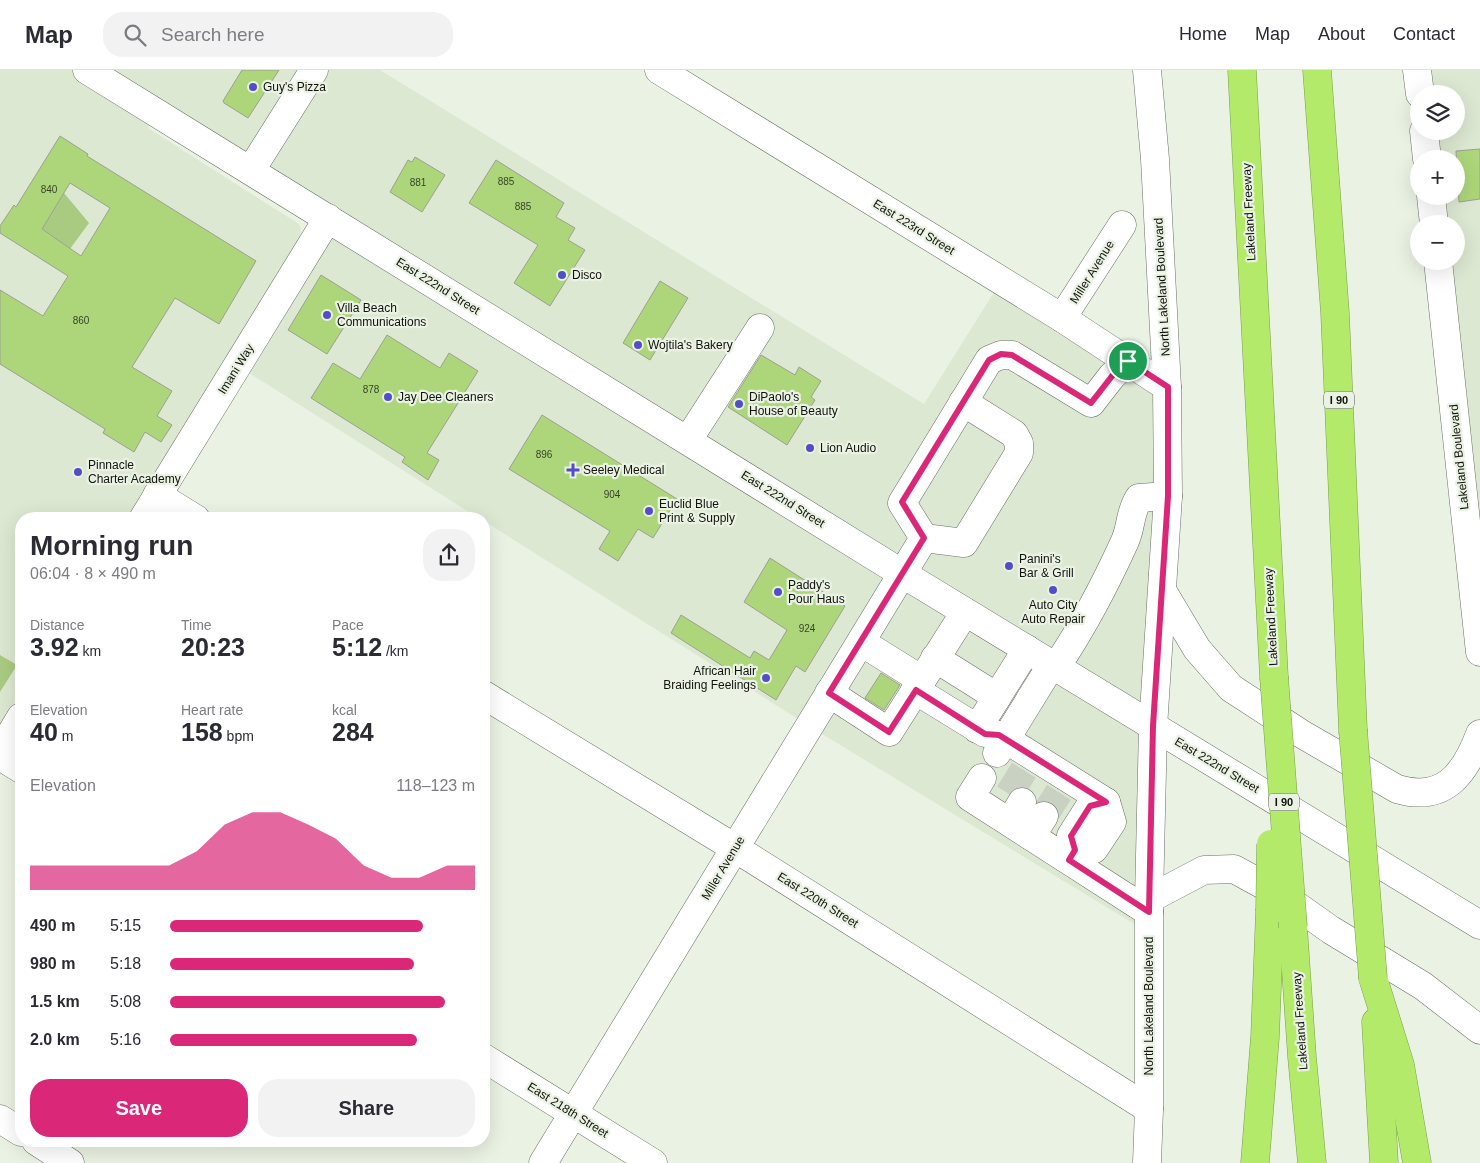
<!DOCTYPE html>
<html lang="en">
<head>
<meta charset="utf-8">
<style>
  :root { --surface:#fff; --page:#f2f2f3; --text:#2b2b33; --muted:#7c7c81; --line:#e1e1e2; --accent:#db2777 }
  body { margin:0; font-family:Arial,sans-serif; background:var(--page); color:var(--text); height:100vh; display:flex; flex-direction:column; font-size:19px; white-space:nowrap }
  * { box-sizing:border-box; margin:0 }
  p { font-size:16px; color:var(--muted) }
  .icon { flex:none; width:28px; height:28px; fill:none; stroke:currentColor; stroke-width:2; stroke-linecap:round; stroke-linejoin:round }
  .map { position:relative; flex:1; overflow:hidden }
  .sheet { position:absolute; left:15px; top:442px; width:475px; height:635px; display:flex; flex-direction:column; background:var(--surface); border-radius:20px; box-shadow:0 5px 20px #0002 }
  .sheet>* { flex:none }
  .buttons { position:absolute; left:1410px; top:15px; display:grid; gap:10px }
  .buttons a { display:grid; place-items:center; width:55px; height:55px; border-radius:50%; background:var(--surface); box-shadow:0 5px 20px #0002; font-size:25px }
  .pin { position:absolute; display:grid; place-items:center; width:42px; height:42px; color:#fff; margin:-21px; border:2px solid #fff; border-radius:50%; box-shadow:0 1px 5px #0007 }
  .round { display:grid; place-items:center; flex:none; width:52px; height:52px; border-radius:20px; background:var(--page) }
  .overview { display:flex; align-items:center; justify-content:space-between; height:85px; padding:0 15px }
  h1 { font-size:28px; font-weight:700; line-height:38px }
  .metrics { display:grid; grid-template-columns:repeat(3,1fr); gap:8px; height:85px; padding:5px 15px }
  .metrics div { display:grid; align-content:center }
  .metrics b { font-size:25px; font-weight:700 }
  .metrics small { font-size:14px; font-weight:400 }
  .metrics p { font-size:14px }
  .chart { height:140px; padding:10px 15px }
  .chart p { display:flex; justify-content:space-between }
  .chart svg { width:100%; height:90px; margin-top:5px; fill:var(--accent); opacity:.7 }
  .action { display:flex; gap:10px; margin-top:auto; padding:10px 15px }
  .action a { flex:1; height:58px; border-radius:20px; background:var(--accent); color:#fff; font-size:20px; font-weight:700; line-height:58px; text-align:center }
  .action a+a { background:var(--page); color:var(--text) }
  ul { padding:0 15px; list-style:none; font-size:16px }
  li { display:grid; grid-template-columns:80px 60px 1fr; align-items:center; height:38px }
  li i { height:12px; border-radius:6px; background:var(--accent) }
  header { display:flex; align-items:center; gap:30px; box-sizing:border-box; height:70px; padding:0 25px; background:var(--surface); border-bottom:1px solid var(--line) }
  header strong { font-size:24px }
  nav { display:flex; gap:28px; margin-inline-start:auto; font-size:18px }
  .search { width:350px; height:45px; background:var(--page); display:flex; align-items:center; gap:12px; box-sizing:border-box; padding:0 18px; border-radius:20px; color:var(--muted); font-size:19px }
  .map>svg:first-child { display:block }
  .built { fill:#dde8d2 }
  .green { fill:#a9cb81 }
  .building { fill:#add67b; stroke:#9aa193; fill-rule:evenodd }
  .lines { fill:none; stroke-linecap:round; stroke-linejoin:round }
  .minor-tunnel { stroke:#c9d1c3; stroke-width:28; stroke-dasharray:28 14; stroke-linecap:butt }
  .minor-casing { stroke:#697063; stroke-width:29 }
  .highway-casing { stroke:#7a9f4a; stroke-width:29 }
  .minor { stroke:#fff; stroke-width:28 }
  .highway { stroke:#b3ea6a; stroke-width:28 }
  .highway-bridge-casing { stroke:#7a9f4a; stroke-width:29; stroke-linecap:butt }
  .highway-bridge { stroke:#b3ea6a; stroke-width:28 }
  .route-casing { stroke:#fff; stroke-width:10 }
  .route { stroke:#db2777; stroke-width:6 }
  .poi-dot { fill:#524fc6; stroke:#eaf2e3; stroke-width:2 }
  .labels { text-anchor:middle; stroke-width:4.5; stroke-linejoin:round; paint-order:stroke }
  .number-label { font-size:10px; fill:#384429 }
  .shield { fill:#eaf2e3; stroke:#52564e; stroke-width:1 }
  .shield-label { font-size:11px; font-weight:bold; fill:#11130e }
  .poi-label { font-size:12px; fill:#11130e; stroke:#eaf2e3; text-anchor:start }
  .street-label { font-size:12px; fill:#11130e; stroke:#eaf2e3 }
</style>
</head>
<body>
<header>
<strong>Map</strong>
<div class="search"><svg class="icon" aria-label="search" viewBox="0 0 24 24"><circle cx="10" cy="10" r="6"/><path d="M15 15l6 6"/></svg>Search here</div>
<nav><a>Home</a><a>Map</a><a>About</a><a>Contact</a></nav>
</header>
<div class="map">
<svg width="1480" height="1093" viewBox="0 0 1480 1093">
  <rect width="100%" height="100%" fill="#eaf2e3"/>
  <g class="built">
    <polygon points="0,0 380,0 924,334 1001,211 1167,317 1149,863 809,656 484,451 484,449 480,449 238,296 328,148 157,43 148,58 299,154 301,159 299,171 128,449 21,449 21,622 0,657"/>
    <polygon points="1417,0 1480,0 1480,582 1438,191 1456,191 1456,154 1434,154 1431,126 1456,126 1456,89 1427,89 1424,61 1456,61 1456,24 1420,24"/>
  </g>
  <g class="green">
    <polygon points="64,123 89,153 56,198 42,190 55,168 42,159"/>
    <polygon points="0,585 17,595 0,622"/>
  </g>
  <g class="building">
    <polygon points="242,0 279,0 248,48 224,33 223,31"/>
    <path d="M 60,66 L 88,84 L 87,86 L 256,191 L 219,254 L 175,228 L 132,297 L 172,321 L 157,346 L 172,355 L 161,372 L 145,362 L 134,382 L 103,363 L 105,359 L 0,294 L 0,220 L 43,246 L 68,206 L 0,163 L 0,156 L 14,135 L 16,137 ZM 70,113 L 110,138 L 81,186 L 42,159 Z"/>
    <polygon points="1480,79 1480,129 1459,132 1456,81"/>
    <polygon points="415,87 445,105 422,142 390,122 408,90 412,92"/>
    <polygon points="496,90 564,133 556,147 575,158 568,170 585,180 550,236 514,213 538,175 469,133"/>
    <polygon points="321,205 361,230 327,284 288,260"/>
    <polygon points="660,211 688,228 650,290 623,273"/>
    <polygon points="387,265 440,298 449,283 478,301 427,383 439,390 428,410 402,392 405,387 311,328 333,293 360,309"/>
    <polygon points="761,285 795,305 799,297 821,311 811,327 815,330 787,375 728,337"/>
    <polygon points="542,345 677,429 653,468 638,459 618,491 599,479 610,461 509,399"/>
    <polygon points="770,488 845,536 805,602 796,596 776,630 671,563 681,545 750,588 754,581 769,590 787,560 744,532"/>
    <polygon points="881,603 900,615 884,640 865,628"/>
  </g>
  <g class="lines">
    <g class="minor-tunnel">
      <polyline points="1009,724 1024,700"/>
      <polyline points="1044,746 1059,722"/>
    </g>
    <defs>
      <g id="minor">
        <polyline points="87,0 903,504 1480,855"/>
        <polyline points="659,0 1062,248 1167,317"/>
        <polyline points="1417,0 1420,24"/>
        <polyline points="1424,61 1427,89"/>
        <polyline points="251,100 314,0"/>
        <polyline points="1431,126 1434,154"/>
        <polyline points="1438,191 1480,582"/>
        <polyline points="1062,248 1122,155"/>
        <polyline points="688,370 760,258"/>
        <polyline points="157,425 196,449"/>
        <polyline points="143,449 328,148"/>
        <polyline points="924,468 964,473 1019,383 1019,373 1014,364 963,332"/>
        <path d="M 1163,522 L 1197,579 L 1231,618 L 1300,663 L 1397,719 C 1444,733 1465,704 1480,664"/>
        <polyline points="861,572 922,610"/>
        <polyline points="935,588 997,627"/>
        <path d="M 1056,597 C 1083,557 1105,515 1125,471 C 1132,455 1129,444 1139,428 L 1168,426"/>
        <polyline points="915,620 985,663 999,665 1106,732 1112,752 1094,779 1075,780"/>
        <polyline points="829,623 889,662 965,542"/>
        <polyline points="484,625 735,778 1149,1039"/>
        <polyline points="977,659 1027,579"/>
        <polyline points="0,682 21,647"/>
        <polyline points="997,683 1052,594"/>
        <polyline points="0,686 21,699"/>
        <polyline points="982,708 970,727 1149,842"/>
        <polyline points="1010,752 1022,732"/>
        <polyline points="1031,766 1044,746"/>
        <polyline points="1069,790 1075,780 1071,766 1090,736 1106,732"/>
        <polyline points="1149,829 1204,800 1234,799 1280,824 1331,860 1423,916 1480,960"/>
        <polyline points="484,988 653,1093"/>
        <polyline points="0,1049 21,1062"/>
        <polyline points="36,1071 70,1093"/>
        <polyline points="543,1093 924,468 902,433 989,290 1001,285 1012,285 1091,333 1112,306 1128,291"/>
        <polyline points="1147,1093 1149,1039 1149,829 1153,657 1168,426 1167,317 1155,89 1147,0"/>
      </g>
      <g id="highway">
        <polyline points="1242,0 1274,607"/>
        <polyline points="1317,0 1335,243 1353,660"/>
        <polyline points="1293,857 1302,987 1312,1093"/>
        <polyline points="1373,908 1400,995 1417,1093"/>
        <polyline points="1376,952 1384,1093"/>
        <polyline points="1255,1093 1265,967 1270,841"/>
      </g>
    </defs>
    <use href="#minor" class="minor-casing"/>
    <use href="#highway" class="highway-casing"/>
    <use href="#minor" class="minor"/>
    <use href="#highway" class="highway"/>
    <defs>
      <g id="highway-bridge">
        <polyline points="1274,607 1293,857"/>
        <polyline points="1353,660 1373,908"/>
        <polyline points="1270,841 1271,774"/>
      </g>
    </defs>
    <use href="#highway-bridge" class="highway-bridge-casing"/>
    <use href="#highway-bridge" class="highway-bridge"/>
  </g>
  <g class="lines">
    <defs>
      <polygon id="route" points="1001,284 1012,285 1091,333 1112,306 1128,291 1168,317 1168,426 1153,656 1149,842 1069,790 1075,780 1071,766 1090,736 1106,732 999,665 985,664 916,620 889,662 829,623 924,468 902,432 989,290"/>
    </defs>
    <use href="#route" class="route-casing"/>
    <use href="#route" class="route"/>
  </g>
  <g class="poi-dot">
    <circle cx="253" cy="17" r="5"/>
    <circle cx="562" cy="205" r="5"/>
    <circle cx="327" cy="245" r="5"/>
    <circle cx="638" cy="275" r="5"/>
    <circle cx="388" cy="327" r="5"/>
    <circle cx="739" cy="334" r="5"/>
    <circle cx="810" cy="378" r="5"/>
    <path d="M570.5 392.5h5v5h5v5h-5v5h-5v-5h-5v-5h5z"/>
    <circle cx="78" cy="402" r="5"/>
    <circle cx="649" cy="441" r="5"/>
    <circle cx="1009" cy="496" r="5"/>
    <circle cx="1053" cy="520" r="5"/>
    <circle cx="778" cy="522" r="5"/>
    <circle cx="766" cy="608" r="5"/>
  </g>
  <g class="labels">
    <g class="number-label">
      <text x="506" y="115">885</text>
      <text x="418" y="116">881</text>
      <text x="49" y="123">840</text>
      <text x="523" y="140">885</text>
      <text x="81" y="254">860</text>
      <text x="371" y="323">878</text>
      <text x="544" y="388">896</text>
      <text x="612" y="428">904</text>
      <text x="807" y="562">924</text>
    </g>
    <g class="shield">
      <rect x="1324" y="321.5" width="30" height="17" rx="4"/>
      <rect x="1269" y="723.5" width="30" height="17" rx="4"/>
    </g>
    <g class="shield-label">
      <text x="1339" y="334">I 90</text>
      <text x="1284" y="736">I 90</text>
    </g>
    <g class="poi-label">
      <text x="263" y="21">Guy's Pizza</text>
      <text x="572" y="209">Disco</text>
      <text x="337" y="242">Villa Beach<tspan x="337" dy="14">Communications</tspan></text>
      <text x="648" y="279">Wojtila's Bakery</text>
      <text x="398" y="331">Jay Dee Cleaners</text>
      <text x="749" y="331">DiPaolo's<tspan x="749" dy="14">House of Beauty</tspan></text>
      <text x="820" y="382">Lion Audio</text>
      <text x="88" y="399">Pinnacle<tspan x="88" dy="14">Charter Academy</tspan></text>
      <text x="583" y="404">Seeley Medical</text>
      <text x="659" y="438">Euclid Blue<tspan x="659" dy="14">Print &amp; Supply</tspan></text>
      <text x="1019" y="493">Panini's<tspan x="1019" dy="14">Bar &amp; Grill</tspan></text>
      <text x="788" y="519">Paddy's<tspan x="788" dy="14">Pour Haus</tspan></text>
      <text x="1053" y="539" text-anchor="middle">Auto City<tspan x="1053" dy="14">Auto Repair</tspan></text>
      <text x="756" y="605" text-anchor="end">African Hair<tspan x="756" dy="14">Braiding Feelings</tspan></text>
    </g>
    <g class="street-label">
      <text transform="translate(1249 142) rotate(-93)" y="4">Lakeland Freeway</text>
      <text transform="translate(914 157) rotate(32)" y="4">East 223rd Street</text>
      <text transform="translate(1092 202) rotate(-58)" y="4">Miller Avenue</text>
      <text transform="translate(438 216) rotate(32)" y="4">East 222nd Street</text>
      <text transform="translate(1162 217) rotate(-93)" y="4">North Lakeland Boulevard</text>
      <text transform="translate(236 299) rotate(-58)" y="4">Imani Way</text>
      <text transform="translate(1459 387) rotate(-96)" y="4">Lakeland Boulevard</text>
      <text transform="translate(783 429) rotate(32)" y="4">East 222nd Street</text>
      <text transform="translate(1271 547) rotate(-93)" y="4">Lakeland Freeway</text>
      <text transform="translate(1217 695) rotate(31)" y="4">East 222nd Street</text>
      <text transform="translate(723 798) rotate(-59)" y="4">Miller Avenue</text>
      <text transform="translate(818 830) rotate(32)" y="4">East 220th Street</text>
      <text transform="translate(1149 936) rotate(-90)" y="4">North Lakeland Boulevard</text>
      <text transform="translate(1300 951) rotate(-94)" y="4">Lakeland Freeway</text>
      <text transform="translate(568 1040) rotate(32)" y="4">East 218th Street</text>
    </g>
  </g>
</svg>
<div class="buttons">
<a><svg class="icon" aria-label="layers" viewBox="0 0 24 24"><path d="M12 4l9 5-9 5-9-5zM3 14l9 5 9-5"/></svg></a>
<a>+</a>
<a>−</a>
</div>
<div class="pin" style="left:1128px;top:291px;background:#1e9e55"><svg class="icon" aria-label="arrive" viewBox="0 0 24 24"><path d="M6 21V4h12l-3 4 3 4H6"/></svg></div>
<section class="sheet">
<div class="overview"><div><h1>Morning run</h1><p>06:04 · 8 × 490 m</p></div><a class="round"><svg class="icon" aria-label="share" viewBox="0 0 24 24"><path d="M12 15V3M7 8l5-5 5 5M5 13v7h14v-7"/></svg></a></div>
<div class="metrics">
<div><p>Distance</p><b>3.92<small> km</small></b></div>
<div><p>Time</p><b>20:23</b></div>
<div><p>Pace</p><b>5:12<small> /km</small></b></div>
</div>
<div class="metrics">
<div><p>Elevation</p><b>40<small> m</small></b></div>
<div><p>Heart rate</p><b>158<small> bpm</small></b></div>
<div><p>kcal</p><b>284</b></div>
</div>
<div class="chart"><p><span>Elevation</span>118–123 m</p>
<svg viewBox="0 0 160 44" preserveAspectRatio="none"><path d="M0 44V32L10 32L20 32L30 32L40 32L50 32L60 25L70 12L80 6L90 6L100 12L110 19L120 32L130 38L140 38L150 32L160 32V44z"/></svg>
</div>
<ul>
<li><b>490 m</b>5:15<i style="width:83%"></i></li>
<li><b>980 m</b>5:18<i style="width:80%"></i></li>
<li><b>1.5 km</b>5:08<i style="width:90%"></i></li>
<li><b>2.0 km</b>5:16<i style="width:81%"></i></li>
</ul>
<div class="action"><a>Save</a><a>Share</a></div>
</section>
</div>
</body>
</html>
